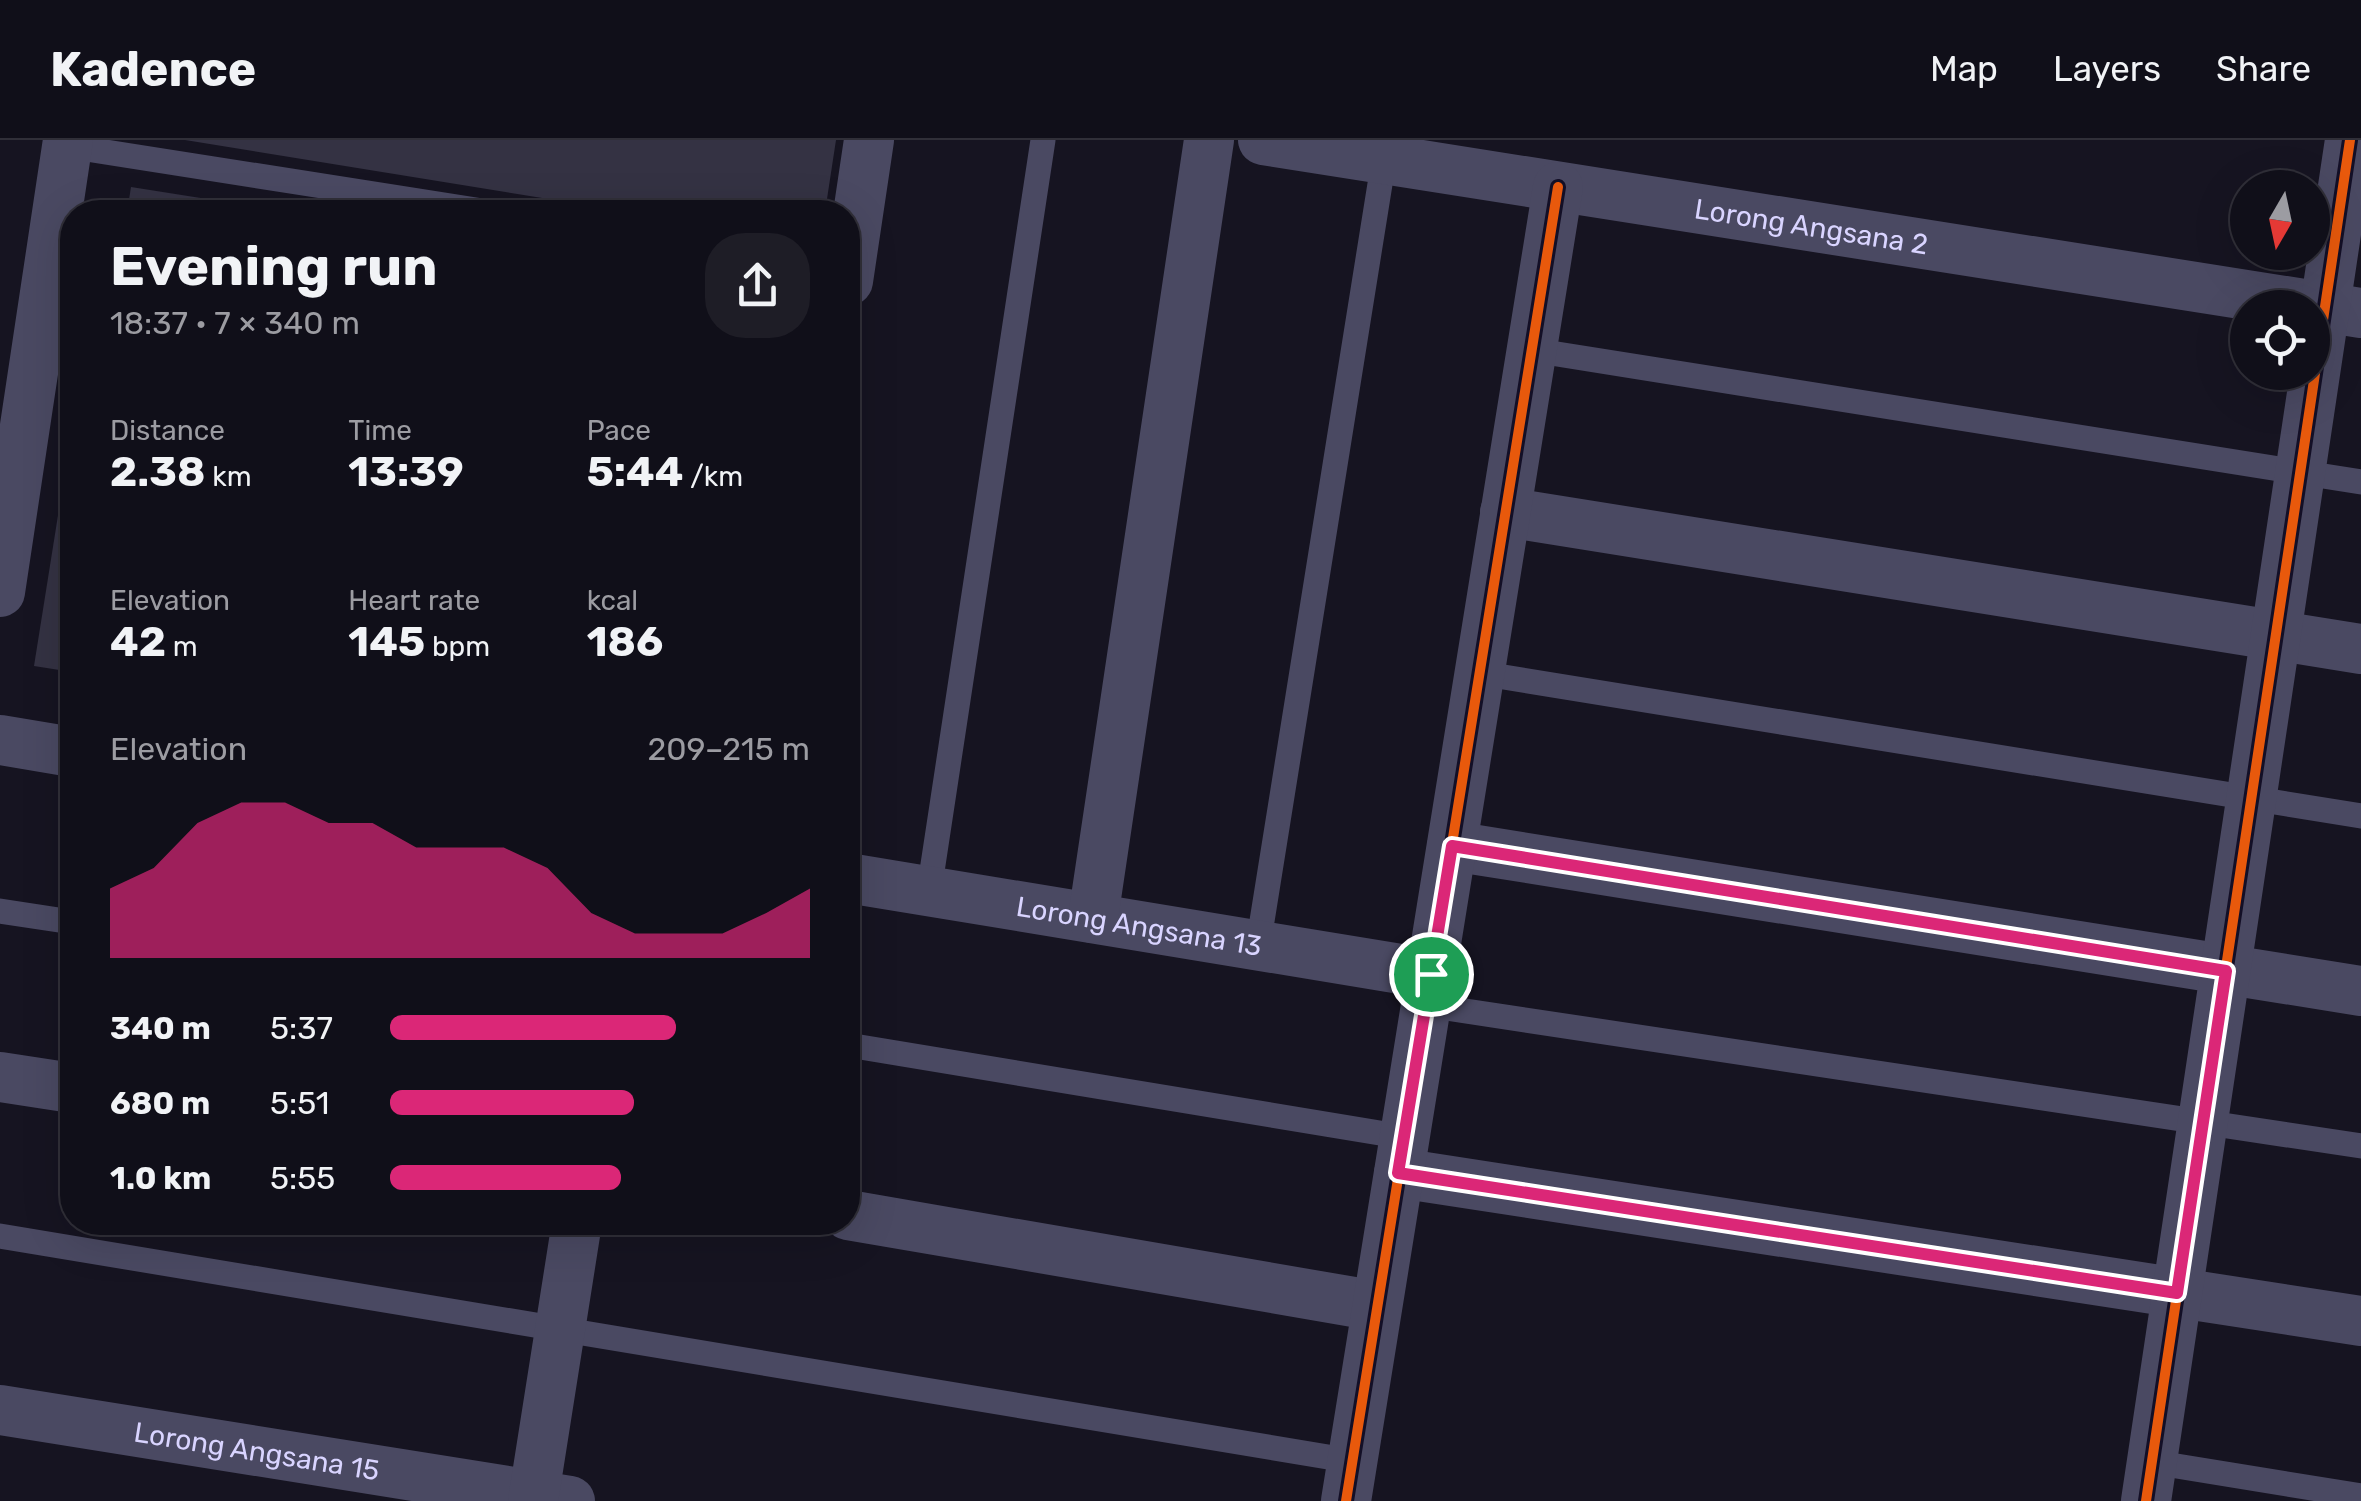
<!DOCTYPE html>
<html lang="en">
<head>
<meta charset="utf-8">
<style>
  :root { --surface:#100f19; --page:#1e1d26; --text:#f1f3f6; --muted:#9c9ca2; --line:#302f38; --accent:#db2777 }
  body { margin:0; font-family:Rubik,sans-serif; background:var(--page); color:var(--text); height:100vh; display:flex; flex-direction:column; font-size:38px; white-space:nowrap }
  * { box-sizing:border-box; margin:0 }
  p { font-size:32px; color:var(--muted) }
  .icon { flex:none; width:55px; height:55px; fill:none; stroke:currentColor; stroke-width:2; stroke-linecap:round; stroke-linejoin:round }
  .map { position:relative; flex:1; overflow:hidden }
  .sheet { position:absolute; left:60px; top:60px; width:800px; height:1035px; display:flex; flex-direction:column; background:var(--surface); border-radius:40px; box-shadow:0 10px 40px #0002,0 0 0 2px var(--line) }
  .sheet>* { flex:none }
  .needle { width:65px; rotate:189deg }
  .controls { position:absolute; left:2230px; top:30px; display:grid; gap:20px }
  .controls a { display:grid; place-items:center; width:100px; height:100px; border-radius:50%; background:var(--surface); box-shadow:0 10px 40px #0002,0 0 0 2px var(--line); font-size:50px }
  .pin { position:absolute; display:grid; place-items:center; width:85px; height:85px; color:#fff; margin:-42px; border:5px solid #fff; border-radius:50%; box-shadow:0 2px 10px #0007 }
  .round { display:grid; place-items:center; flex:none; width:105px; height:105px; border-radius:40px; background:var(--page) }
  .summary { display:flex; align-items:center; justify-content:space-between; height:170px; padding:0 50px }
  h1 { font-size:55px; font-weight:700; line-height:75px }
  .metrics { display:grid; grid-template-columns:repeat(3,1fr); gap:15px; height:170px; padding:10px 50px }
  .metrics div { display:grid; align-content:center }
  .metrics b { font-size:42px; font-weight:700 }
  .metrics small { font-size:28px; font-weight:400 }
  .metrics p { font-size:28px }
  .chart { height:280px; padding:20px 50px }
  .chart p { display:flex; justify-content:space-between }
  .chart svg { width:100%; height:180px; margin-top:10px; fill:var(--accent); opacity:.7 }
  ul { padding:0 50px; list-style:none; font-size:32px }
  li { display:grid; grid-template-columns:160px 120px 1fr; align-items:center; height:75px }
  li i { height:25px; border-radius:12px; background:var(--accent) }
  header { display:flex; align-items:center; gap:60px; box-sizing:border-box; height:140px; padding:0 50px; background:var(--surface); border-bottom:2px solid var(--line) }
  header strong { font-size:48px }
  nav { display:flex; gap:55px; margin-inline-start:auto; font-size:35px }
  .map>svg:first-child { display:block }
  .building { fill:#343243 }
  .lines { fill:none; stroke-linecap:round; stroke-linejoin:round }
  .lane { stroke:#4a4962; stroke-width:25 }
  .street { stroke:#4a4962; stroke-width:50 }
  .cycleway-casing { stroke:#130f26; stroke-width:16 }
  .cycleway { stroke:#e8590c; stroke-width:10 }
  .route-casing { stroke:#fff; stroke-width:20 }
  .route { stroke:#db2777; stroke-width:12 }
  .labels { text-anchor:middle; stroke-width:10; stroke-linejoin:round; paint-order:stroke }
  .street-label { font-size:28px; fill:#d9d4ff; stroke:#130f26 }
</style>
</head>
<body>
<header>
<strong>Kadence</strong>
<nav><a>Map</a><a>Layers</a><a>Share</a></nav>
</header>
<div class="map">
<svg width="2361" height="1361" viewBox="0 0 2361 1361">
  <rect width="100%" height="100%" fill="#161421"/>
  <g class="building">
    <polygon points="185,0 836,0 825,72 629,72"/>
    <polygon points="131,47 277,70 277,72 127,72"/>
    <polygon points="70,300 72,301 72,532 34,526"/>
  </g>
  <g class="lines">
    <g class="lane">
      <polyline points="67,6 489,72"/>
      <polyline points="1532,210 2361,342"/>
      <polyline points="1479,533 2361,676"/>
      <polyline points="929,751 1043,0"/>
      <polyline points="0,771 72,782"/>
      <polyline points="1258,806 1384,19"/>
      <polyline points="1426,865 2361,1006"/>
      <polyline points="848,905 1404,997"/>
      <polyline points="0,1096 1352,1321"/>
      <polyline points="2152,1322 2361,1356"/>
    </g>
    <g class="street">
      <path id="s1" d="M 1263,0 L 2361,173"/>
      <polyline points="848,141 869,0"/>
      <polyline points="1505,372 2361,509"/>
      <polyline points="0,452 68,0"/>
      <polyline points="0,600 72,612"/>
      <polyline points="1452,706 2361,851"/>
      <path id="s2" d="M 848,738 L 1431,834"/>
      <polyline points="1093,778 1209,0"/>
      <polyline points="0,937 72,948"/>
      <polyline points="1399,1033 2361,1181"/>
      <polyline points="848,1075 1377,1166"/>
      <path id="s3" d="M 0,1270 L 570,1361"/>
      <polyline points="533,1361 577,1082"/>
      <polyline points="1346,1361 1558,47"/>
      <polyline points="2146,1361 2350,0"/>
    </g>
    <defs>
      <g id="cycleway">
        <polyline points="1346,1361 1558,47"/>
        <polyline points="2146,1361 2350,0"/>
      </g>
    </defs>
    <use href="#cycleway" class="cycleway-casing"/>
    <use href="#cycleway" class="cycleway"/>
  </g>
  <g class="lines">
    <defs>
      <polygon id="route" points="1452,706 2226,831 2177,1153 1398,1033"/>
    </defs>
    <use href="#route" class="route-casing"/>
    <use href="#route" class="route"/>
  </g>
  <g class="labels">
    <g class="street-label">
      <text dy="10" stroke="none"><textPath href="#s1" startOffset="555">Lorong Angsana 2</textPath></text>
      <text dy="10" stroke="none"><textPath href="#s2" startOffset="295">Lorong Angsana 13</textPath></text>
      <text dy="10" stroke="none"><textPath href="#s3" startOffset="260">Lorong Angsana 15</textPath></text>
    </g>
  </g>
</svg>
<div class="controls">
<a><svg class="needle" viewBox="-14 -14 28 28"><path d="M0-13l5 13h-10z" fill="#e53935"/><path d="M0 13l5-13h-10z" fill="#9c9ca2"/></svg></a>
<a><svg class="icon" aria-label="locate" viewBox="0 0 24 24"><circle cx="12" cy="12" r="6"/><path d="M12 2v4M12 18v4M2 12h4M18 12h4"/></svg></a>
</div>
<div class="pin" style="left:1431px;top:834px;background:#1e9e55"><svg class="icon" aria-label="arrive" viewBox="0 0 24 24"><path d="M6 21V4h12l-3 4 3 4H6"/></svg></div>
<section class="sheet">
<div class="summary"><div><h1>Evening run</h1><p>18:37 · 7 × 340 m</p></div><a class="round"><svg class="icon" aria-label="share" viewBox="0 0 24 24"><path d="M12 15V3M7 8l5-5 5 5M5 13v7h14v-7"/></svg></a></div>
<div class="metrics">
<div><p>Distance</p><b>2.38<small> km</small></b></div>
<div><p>Time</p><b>13:39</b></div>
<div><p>Pace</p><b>5:44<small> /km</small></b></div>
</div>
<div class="metrics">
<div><p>Elevation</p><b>42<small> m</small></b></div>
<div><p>Heart rate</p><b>145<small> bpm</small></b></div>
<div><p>kcal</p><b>186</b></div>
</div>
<div class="chart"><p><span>Elevation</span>209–215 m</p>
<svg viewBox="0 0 160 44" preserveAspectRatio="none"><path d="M0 44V27L10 22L20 11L30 6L40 6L50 11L60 11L70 17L80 17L90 17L100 22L110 33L120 38L130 38L140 38L150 33L160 27V44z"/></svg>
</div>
<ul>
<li><b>340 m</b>5:37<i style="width:68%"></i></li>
<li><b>680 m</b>5:51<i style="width:58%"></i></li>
<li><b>1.0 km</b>5:55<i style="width:55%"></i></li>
</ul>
</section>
</div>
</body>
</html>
